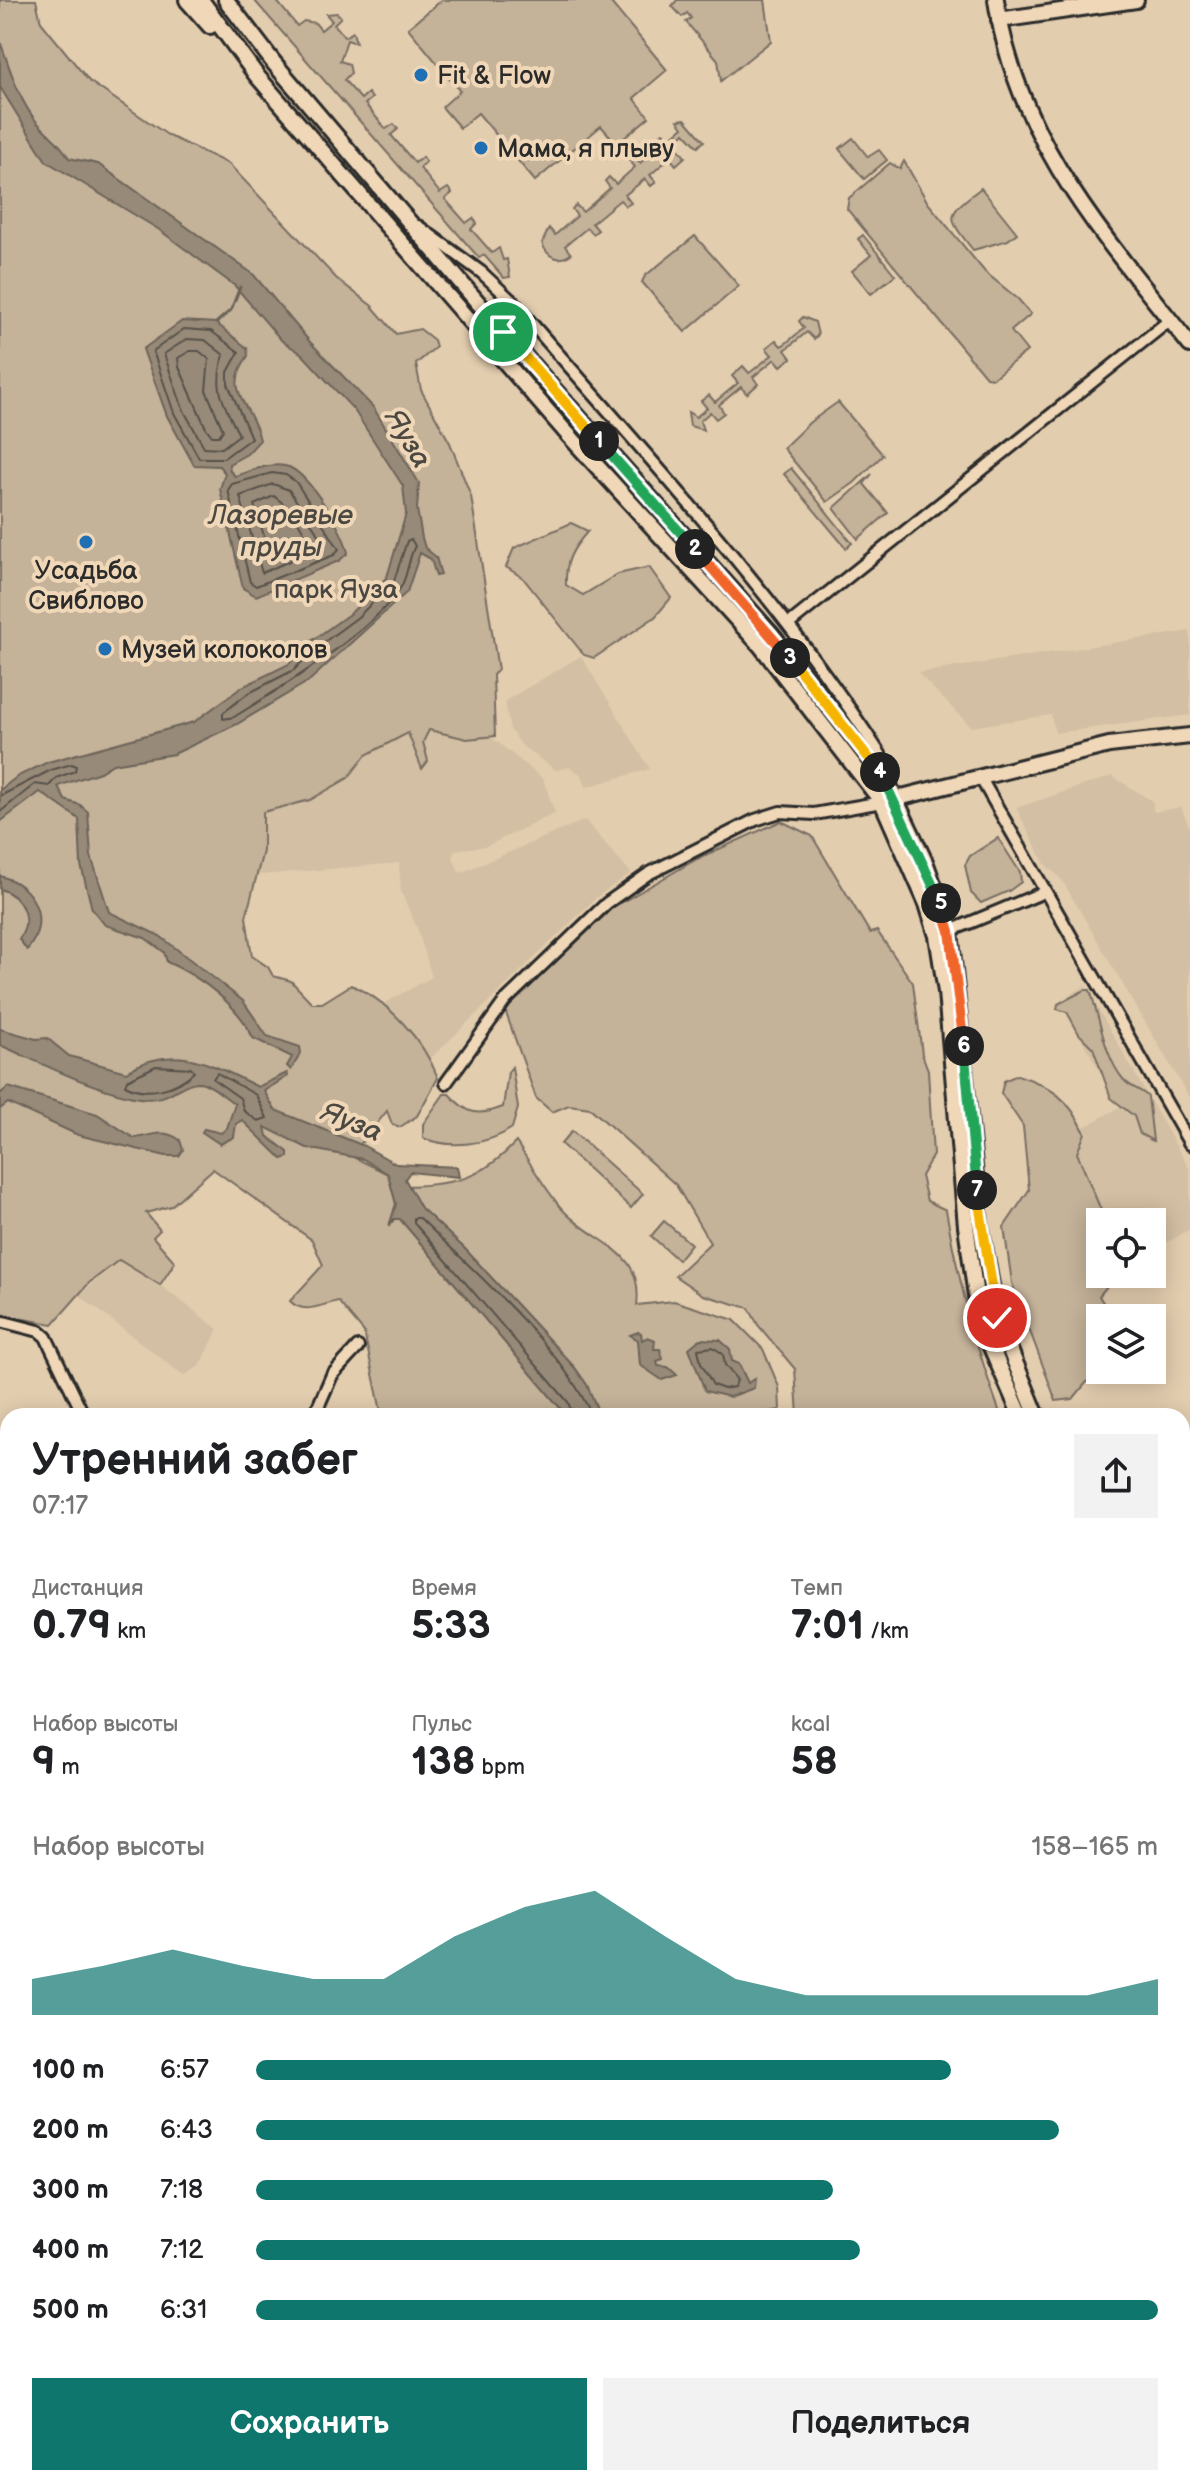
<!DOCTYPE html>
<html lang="ru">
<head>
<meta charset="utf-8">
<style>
  :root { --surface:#fff; --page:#f2f2f2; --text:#202124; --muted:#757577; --accent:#0f766e }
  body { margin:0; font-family:"Balsamiq Sans",sans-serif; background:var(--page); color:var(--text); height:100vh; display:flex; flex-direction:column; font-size:30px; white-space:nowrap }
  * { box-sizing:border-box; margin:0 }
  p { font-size:26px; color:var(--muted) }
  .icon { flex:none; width:44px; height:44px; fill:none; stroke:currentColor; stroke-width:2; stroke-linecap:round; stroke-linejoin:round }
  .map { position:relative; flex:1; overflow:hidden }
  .side { position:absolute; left:0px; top:1408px; width:1190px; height:1078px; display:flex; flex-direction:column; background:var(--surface); border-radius:24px 24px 0 0; box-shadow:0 4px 20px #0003 }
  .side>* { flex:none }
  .fabs { position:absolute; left:1086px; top:1208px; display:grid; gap:16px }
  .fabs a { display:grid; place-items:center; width:80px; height:80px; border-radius:0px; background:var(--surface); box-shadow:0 4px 20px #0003; font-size:40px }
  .pin { position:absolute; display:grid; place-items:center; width:68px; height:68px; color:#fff; margin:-34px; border:4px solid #fff; border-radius:50%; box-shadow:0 2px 8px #0007 }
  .km { position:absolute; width:40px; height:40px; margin:-20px; border-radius:50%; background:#222; color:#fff; font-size:22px; line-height:40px; text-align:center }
  .round { display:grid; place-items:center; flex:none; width:84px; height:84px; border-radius:0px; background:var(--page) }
  .headline { display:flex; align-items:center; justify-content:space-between; height:136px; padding:0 32px }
  h1 { font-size:44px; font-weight:600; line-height:60px }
  .metrics { display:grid; grid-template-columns:repeat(3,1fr); gap:12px; height:136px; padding:8px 32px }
  .metrics div { display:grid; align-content:center }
  .metrics b { font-size:40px; font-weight:600 }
  .metrics small { font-size:22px; font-weight:400 }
  .metrics p { font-size:22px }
  .chart { height:224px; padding:16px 32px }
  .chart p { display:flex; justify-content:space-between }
  .chart svg { width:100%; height:144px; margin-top:8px; fill:var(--accent); opacity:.7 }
  .cta { display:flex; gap:16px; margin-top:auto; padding:16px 32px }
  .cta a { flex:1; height:92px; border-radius:0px; background:var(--accent); color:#fff; font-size:32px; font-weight:600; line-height:92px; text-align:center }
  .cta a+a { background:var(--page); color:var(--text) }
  ul { padding:0 32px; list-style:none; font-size:26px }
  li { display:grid; grid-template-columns:128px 96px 1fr; align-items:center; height:60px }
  li i { height:20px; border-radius:10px; background:var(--accent) }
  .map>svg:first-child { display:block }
  .built { fill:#d3bfa3 }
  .green { fill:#c4b299; stroke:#786e62; stroke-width:2 }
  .water { fill:#988a78; stroke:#6c6459; stroke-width:2 }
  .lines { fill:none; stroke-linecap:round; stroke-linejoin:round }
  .shore { stroke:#57514a; stroke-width:2 }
  .stream { stroke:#6c6459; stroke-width:3 }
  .river { stroke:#988a78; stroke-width:18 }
  .street-casing { stroke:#2b2b2b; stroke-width:16 }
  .secondary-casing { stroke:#2b2b2b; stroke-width:20 }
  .street { stroke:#efd7b7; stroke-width:10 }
  .secondary { stroke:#efd7b7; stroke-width:14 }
  .split-1-casing { stroke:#fff; stroke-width:16 }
  .split-2-casing { stroke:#fff; stroke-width:16 }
  .split-3-casing { stroke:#fff; stroke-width:16 }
  .split-4-casing { stroke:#fff; stroke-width:16 }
  .split-5-casing { stroke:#fff; stroke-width:16 }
  .split-6-casing { stroke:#fff; stroke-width:16 }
  .split-7-casing { stroke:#fff; stroke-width:16 }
  .split-8-casing { stroke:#fff; stroke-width:16 }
  .split-1 { stroke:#f5b400; stroke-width:10 }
  .split-2 { stroke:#22a559; stroke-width:10 }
  .split-3 { stroke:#f0652b; stroke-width:10 }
  .split-4 { stroke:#f5b400; stroke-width:10 }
  .split-5 { stroke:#22a559; stroke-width:10 }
  .split-6 { stroke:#f0652b; stroke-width:10 }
  .split-7 { stroke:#22a559; stroke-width:10 }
  .split-8 { stroke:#f5b400; stroke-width:10 }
  .poi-dot { fill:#1f6fb2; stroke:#efd7b7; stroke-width:3 }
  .labels { text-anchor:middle; stroke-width:8; stroke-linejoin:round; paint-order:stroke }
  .poi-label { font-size:26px; fill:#2b2b2b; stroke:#efd7b7; text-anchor:start }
  .park-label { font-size:26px; fill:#4a4641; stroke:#efd7b7 }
  .water-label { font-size:28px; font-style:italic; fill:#4c4842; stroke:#efd7b7 }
</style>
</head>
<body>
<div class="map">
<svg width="1190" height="2485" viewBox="0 0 1190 2485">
  <rect width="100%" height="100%" fill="#e3cdaf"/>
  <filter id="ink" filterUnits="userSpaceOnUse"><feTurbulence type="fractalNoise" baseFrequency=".0125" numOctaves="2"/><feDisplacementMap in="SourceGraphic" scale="16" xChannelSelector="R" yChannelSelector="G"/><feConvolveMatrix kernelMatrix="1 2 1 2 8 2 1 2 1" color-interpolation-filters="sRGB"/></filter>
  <g filter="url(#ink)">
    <g class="built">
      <polygon points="1190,631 1190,715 1055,733 1051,715 971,727 918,673"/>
      <polygon points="581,656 650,769 586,787 582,775 570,767 556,770 522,746 510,729 505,701"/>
      <polygon points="408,725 467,739 490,736 543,779 555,813 487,846 454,850 453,858 460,873 585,820 631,873 597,897 427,1062 372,1010 432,977 418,930 401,892 399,863 249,876 261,802"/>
      <polygon points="1112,776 1152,801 1154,812 1181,807 1190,829 1190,1099 1062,880 1045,864 1016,808"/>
      <polygon points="1085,986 1190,1170 1190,1229 1152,1251 1152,1222 1104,1222 1063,1139 1120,1107 1060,1001"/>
      <polygon points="119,1260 160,1285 218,1329 201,1365 184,1376 79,1295"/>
      <polygon points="1190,1428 1190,1563 1182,1553 1182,1434"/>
      <polygon points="1190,1728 1190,1964 1182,1964 1182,1733"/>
      <polygon points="0,1900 8,1901 6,2059 0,2058"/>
    </g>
    <g class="green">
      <path d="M 0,0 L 36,0 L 41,22 L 89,81 L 169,136 L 229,164 L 336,278 L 372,306 L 396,334 L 420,329 L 434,340 L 436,347 L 416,364 L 421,390 L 450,443 L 471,496 L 498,670 L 493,675 L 495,736 L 467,739 L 429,730 L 423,742 L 428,761 L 422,769 L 408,733 L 366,755 L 348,778 L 310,800 L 263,812 L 263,851 L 246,917 L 252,956 L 268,967 L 273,976 L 291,981 L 312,1003 L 322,1003 L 351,985 C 388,1000 424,1041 438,1078 L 417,1116 L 400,1127 L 392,1124 L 387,1111 L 351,1156 L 388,1174 L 396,1204 L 389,1226 L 394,1219 L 400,1219 L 567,1416 L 382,1416 L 364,1332 L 338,1301 C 321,1305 303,1315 290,1301 L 323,1265 L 312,1240 L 213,1169 L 171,1206 L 146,1213 L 160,1230 L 153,1237 L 175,1262 L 160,1285 L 119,1260 L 89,1283 L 53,1324 L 0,1315 Z"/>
      <polygon points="254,0 276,0 297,26 304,21 315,23 321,30 332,21 326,14 337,13 341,17 334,24 345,37 353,32 356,43 347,40 340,61 349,64 351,73 344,80 361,99 368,93 372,98 365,104 386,129 394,124 398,129 391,135 415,163 422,157 426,162 420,168 440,193 448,188 452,193 445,199 466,223 473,218 477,223 471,229 492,253 499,248 503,260 507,259 510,277 504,278 484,255 479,258"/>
      <polygon points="442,0 613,0 611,3 667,70 634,98 649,117 617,144 601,126 535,181 478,113 460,128 442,107 460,91 408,28"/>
      <polygon points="677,0 765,0 771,41 721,81 718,60 686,22 691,18 687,13 682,17 672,6"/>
      <path d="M 685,119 L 704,141 L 698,147 L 685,133 L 674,143 L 685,157 L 676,165 L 670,158 L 650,175 L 656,182 L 651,186 L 645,179 L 625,195 L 631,203 L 626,206 L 620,200 L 592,223 L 598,230 L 593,234 L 587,228 L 565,246 L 571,254 C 558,263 547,257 542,243 L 549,228 L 555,235 L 577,216 L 572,209 L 576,205 L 583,212 L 610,188 L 605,181 L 609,177 L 616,184 L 635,167 L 629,160 L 634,156 L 640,163 L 665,142 L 660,135 L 663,132 L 670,138 L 683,127 L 678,120 Z"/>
      <polygon points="853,138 868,157 879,150 887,160 864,179 839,149"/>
      <polygon points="904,161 928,203 985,272 1018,299 1031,314 1011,331 1027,351 993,378 986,377 847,209 849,198 890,163 900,169"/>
      <path d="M 981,188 L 1017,233 L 1008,240 L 973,250 C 945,215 946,215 981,188 Z"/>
      <polygon points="863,235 895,275 871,294 852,271 871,255 858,239"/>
      <polygon points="695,236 739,286 685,332 642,282 645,276"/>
      <polygon points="803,317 815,322 818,335 814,339 807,332 785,350 791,358 781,366 775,359 753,377 758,384 747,394 741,387 719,405 724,413 716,419 710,412 700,421 703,430 690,426 688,412 696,417 707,408 701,401 709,395 715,402 738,383 732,376 743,366 749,373 752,371 772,355 766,348 776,340 781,346 785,344 804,328 799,321"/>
      <polygon points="838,402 883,455 854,483 827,502 783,448 810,422"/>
      <polygon points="791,468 852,543 846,548 784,474"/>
      <polygon points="872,474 864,484 888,513 858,539 834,508"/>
      <path d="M 571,523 L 588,531 C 572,549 565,561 566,585 L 583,595 L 618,574 L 649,567 L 671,598 L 655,617 L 594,658 L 584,655 L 523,578 L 506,567 L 514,548 Z"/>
      <path d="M 781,821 L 812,836 L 870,933 L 877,931 L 913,983 L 922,1054 L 928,1070 L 933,1155 L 921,1176 L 927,1201 L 946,1210 C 958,1281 976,1348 1001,1416 L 798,1416 L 795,1369 L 758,1325 L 749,1308 L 703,1295 L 675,1276 L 710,1243 L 676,1185 L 590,1108 L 569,1105 L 552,1112 L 536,1098 L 505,1010 L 612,908 L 697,859 Z"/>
      <polygon points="998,838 1020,872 1021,882 1009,891 981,903 971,893 965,865 970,856"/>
      <path d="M 1085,990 L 1090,990 C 1100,1018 1104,1056 1123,1079 C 1131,1089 1142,1089 1148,1097 L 1153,1141 L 1140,1134 L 1134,1116 L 1111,1098 L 1093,1048 L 1079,1034 L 1067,1012 L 1057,1009 L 1058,1004 Z"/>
      <path d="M 512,1067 L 518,1108 L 512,1128 C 488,1145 450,1149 423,1138 L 423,1124 L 444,1094 L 449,1094 C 467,1114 477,1117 503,1107 L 508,1072 Z"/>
      <path d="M 1017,1075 C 1051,1085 1070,1100 1085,1133 L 1077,1153 L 1106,1222 L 1100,1222 L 1100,1274 L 1117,1274 L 1099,1296 L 1113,1318 L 1100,1318 L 1100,1366 L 1073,1399 L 1056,1401 L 1012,1283 L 1004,1227 L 1029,1190 L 1023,1126 L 1001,1093 L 1004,1081 Z"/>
      <polygon points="572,1131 643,1194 631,1208 561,1144"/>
      <path d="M 516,1142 C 531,1164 545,1189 562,1209 C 593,1244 644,1248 637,1305 L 674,1301 L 734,1320 L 763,1349 L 779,1387 L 780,1410 L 741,1416 L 600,1416 L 587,1385 L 575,1368 L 465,1249 L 421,1208 L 408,1186 C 457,1184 481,1179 516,1142 Z"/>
      <polygon points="664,1221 691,1244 678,1260 651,1236"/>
      <polygon points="1182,1635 1190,1641 1190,1718 1182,1723"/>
      <rect x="1182" y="1966" width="8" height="455"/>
      <polygon points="212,2478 614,2478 617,2485 259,2485"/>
      <polygon points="646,2478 1074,2478 1067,2485 647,2485"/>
    </g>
    <g class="water">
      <path d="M 0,41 C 10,68 17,97 36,121 C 47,134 60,142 69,158 L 98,164 L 253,274 L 310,342 L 373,407 L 419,483 L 417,509 L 422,538 L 425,548 L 436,557 L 441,575 L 436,576 L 431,559 L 420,553 L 407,592 L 309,681 L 237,724 L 174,754 L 113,764 L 100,772 L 58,786 L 65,800 L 80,805 L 88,812 L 91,856 L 109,912 L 160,936 L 243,1001 L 267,1036 L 300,1047 L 301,1053 L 291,1070 L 287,1066 L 292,1057 L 253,1038 C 239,1005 199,976 167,962 L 164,952 L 145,938 L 105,925 L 92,909 L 81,865 L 79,819 L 40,792 L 0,822 L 0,790 L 18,776 L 48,762 L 194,722 L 242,687 L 289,664 L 306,645 L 352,612 L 387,577 L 406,514 L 403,486 L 354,410 L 302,354 L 282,341 L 235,286 L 158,229 L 46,161 L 0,87 Z"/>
      <path d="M 182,321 L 216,323 L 247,348 L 248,356 C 221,392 253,405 260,440 L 247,454 L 229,464 L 230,471 L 235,476 C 251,471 272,461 289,467 C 310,476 344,532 348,553 L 339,561 L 256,596 L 243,588 L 220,489 L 225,473 L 219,466 L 194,465 L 167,416 L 143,349 Z"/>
      <path d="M 0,876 C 35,885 51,921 27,950 L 19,939 C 33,919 22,896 0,889 Z"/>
      <path d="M 0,1029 L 36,1039 L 47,1038 L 69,1056 L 126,1072 C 175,1041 213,1065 258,1087 L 287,1073 L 288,1076 L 264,1091 L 275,1110 L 364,1146 L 396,1164 L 457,1167 L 459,1177 L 410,1172 L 405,1179 L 421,1208 L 465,1249 L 575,1368 L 587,1385 L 600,1416 L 567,1416 L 400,1219 L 394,1219 L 389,1227 L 396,1204 L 388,1174 L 363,1159 L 307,1148 L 265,1127 L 267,1136 L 288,1152 L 288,1157 L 282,1159 L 242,1120 L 236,1124 L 234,1137 L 220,1144 L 202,1132 L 204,1129 L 221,1133 L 227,1128 L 235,1104 C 226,1098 209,1082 198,1082 C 176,1083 171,1105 133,1097 C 87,1087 43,1064 0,1045 Z"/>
      <path d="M 8,1087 L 97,1114 L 134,1138 C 152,1136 163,1128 180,1140 L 183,1150 L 179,1156 L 166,1156 L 78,1135 L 8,1103 L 0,1109 L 0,1094 Z"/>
      <polygon points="638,1332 641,1333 642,1340 648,1337 655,1340 654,1349 660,1349 663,1359 657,1361 658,1366 668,1367 677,1375 662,1380 640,1365 638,1340 630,1335"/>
      <polygon points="700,1339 720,1340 730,1349 732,1361 739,1364 748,1383 755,1378 754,1388 730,1397 705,1391 689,1348"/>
    </g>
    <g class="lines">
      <g class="shore">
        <polygon points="184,329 211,331 239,352 228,372 228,384 251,438 224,458 199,458 174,413 153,351"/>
        <path d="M 187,339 L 205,340 L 224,355 C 212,389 224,404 239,435 L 222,448 L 204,447 L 183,409 L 164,354 Z"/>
        <polygon points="190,351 199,351 209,359 206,390 223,430 219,436 212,436 206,428 179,367 178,358"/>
        <polygon points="272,473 286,475 296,482 339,549 334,555 256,586 250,582 228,490 232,484"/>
        <polygon points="273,484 289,490 326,545 262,573 240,496"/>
        <polygon points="274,496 291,510 308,539 271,557 254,505"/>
        <path d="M 411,539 L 415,546 C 408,559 408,575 401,587 C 374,631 278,690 234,717 L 223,719 L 223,713 L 247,694 L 294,670 L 312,651 L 358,617 L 394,581 L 407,541 Z"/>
        <polyline points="0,796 51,770 72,764 76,766 75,771 56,778 49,786 35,784 0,812"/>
        <path d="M 156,1066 L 191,1068 L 194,1072 C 175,1089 149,1097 125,1085 L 127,1080 Z"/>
        <polygon points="217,1073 256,1095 267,1118 258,1121 244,1111 240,1098 213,1079"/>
        <polygon points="713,1347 723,1354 725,1365 737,1380 734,1387 724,1389 713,1385 701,1363 698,1349"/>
        <path d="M 573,1416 L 568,1402 L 414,1223 L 414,1218 L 420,1218 C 473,1270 563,1349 592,1416"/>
      </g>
      <polyline class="stream" points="216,323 231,310 240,287"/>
      <polyline class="river" points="1182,2102 1190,2106"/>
      <defs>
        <g id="street">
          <path d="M 418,226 L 481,272 L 513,302 C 640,449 774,590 880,754 L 884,773"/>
          <polyline points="789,624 1170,320"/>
          <polyline points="980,777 1190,1144"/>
          <polyline points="950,931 1044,892"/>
          <polyline points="446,1083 505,1001 607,903 648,874 755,820 780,812 814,814 882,802"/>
          <polyline points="0,1321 39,1331 46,1337 84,1416"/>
          <polyline points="314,1416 332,1375 358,1347"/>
          <polyline points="0,1463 8,1459"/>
          <polyline points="0,1635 8,1631"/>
          <polyline points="0,2068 8,2069"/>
          <polyline points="27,2485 28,2478"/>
        </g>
        <g id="secondary">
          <polyline points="187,0 210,26"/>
          <polyline points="201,0 257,76 564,430 761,646 882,802 927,904 937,936 946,992 966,1226 977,1303 984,1331 1021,1416"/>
          <polyline points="226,0 274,63 503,332 772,635 886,779 926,864 950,931 980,1224 997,1318 1037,1416"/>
          <path d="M 996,0 C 1017,141 1105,238 1190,345"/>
          <polyline points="999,20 1136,0"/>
          <polyline points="890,800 1109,745 1190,736"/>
          <polyline points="1182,1596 1190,1603"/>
          <polyline points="1182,1615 1190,1621"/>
          <polyline points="1182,2440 1190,2439"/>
          <polyline points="1092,2485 1100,2478"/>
        </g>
      </defs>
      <use href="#street" class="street-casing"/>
      <use href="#secondary" class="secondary-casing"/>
      <use href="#street" class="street"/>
      <use href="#secondary" class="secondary"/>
    </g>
  </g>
  <g class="lines" filter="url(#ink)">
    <defs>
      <polyline id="split-1" points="503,332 599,441"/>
      <polyline id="split-2" points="599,441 695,549"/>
      <polyline id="split-3" points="695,549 790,658"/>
      <polyline id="split-4" points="790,658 880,772"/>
      <polyline id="split-5" points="880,772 941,903"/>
      <polyline id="split-6" points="941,903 950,931 964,1046"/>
      <polyline id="split-7" points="964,1046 977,1190"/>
      <polyline id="split-8" points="977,1190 997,1318"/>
    </defs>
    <use href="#split-1" class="split-1-casing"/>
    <use href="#split-2" class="split-2-casing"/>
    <use href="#split-3" class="split-3-casing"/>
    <use href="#split-4" class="split-4-casing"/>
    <use href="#split-5" class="split-5-casing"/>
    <use href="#split-6" class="split-6-casing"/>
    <use href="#split-7" class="split-7-casing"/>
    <use href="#split-8" class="split-8-casing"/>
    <use href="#split-1" class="split-1"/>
    <use href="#split-2" class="split-2"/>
    <use href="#split-3" class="split-3"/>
    <use href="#split-4" class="split-4"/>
    <use href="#split-5" class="split-5"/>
    <use href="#split-6" class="split-6"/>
    <use href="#split-7" class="split-7"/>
    <use href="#split-8" class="split-8"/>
  </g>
  <g class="poi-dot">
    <circle cx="421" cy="75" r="8"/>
    <circle cx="481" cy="148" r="8"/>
    <circle cx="86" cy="542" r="8"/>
    <circle cx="105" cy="649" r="8"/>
  </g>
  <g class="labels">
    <g class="poi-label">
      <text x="437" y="84">Fit &amp; Flow</text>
      <text x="497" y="157">Мама, я плыву</text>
      <text x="86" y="579" text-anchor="middle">Усадьба<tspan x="86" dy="30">Свиблово</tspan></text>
      <text x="121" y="658">Музей колоколов</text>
    </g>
    <g class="park-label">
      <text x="336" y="598">парк Яуза</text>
    </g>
    <g class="water-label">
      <text transform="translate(409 438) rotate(59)" y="10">Яуза</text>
      <text x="281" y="524">Лазоревые<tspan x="281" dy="32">пруды</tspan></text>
      <text transform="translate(352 1121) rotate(22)" y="10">Яуза</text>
    </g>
  </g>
</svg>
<div class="fabs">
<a><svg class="icon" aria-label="locate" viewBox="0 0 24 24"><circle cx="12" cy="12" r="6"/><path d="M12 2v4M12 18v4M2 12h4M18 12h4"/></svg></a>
<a><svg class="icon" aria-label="layers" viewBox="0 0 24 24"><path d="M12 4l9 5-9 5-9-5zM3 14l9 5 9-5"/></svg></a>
</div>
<div class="pin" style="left:503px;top:332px;background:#1e9e55"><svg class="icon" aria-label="arrive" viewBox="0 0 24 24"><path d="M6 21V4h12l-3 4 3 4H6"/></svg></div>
<div class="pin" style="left:997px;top:1318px;background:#d93025"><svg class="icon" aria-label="check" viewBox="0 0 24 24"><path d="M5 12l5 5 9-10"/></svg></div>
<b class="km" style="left:599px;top:441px">1</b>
<b class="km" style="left:695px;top:549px">2</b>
<b class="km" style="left:790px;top:658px">3</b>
<b class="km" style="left:880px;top:772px">4</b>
<b class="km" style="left:941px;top:903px">5</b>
<b class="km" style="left:964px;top:1046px">6</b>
<b class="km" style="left:977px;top:1190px">7</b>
<section class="side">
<div class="headline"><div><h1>Утренний забег</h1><p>07:17</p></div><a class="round"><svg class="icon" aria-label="share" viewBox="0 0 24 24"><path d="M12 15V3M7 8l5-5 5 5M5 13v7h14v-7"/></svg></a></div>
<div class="metrics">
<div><p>Дистанция</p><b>0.79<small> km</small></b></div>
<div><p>Время</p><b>5:33</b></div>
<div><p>Темп</p><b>7:01<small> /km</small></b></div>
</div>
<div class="metrics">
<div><p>Набор высоты</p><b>9<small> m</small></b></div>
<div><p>Пульс</p><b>138<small> bpm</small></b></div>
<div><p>kcal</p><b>58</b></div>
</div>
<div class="chart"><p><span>Набор высоты</span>158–165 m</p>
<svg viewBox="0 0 160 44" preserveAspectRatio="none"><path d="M0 44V33L10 29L20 24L30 29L40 33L50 33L60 20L70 11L80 6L90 20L100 33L110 38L120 38L130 38L140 38L150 38L160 33V44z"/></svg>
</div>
<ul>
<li><b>100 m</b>6:57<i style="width:77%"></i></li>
<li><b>200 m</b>6:43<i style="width:89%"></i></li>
<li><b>300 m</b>7:18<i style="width:64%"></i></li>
<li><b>400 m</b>7:12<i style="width:67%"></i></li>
<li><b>500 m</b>6:31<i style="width:100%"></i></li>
</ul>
<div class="cta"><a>Сохранить</a><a>Поделиться</a></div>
</section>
</div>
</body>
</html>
